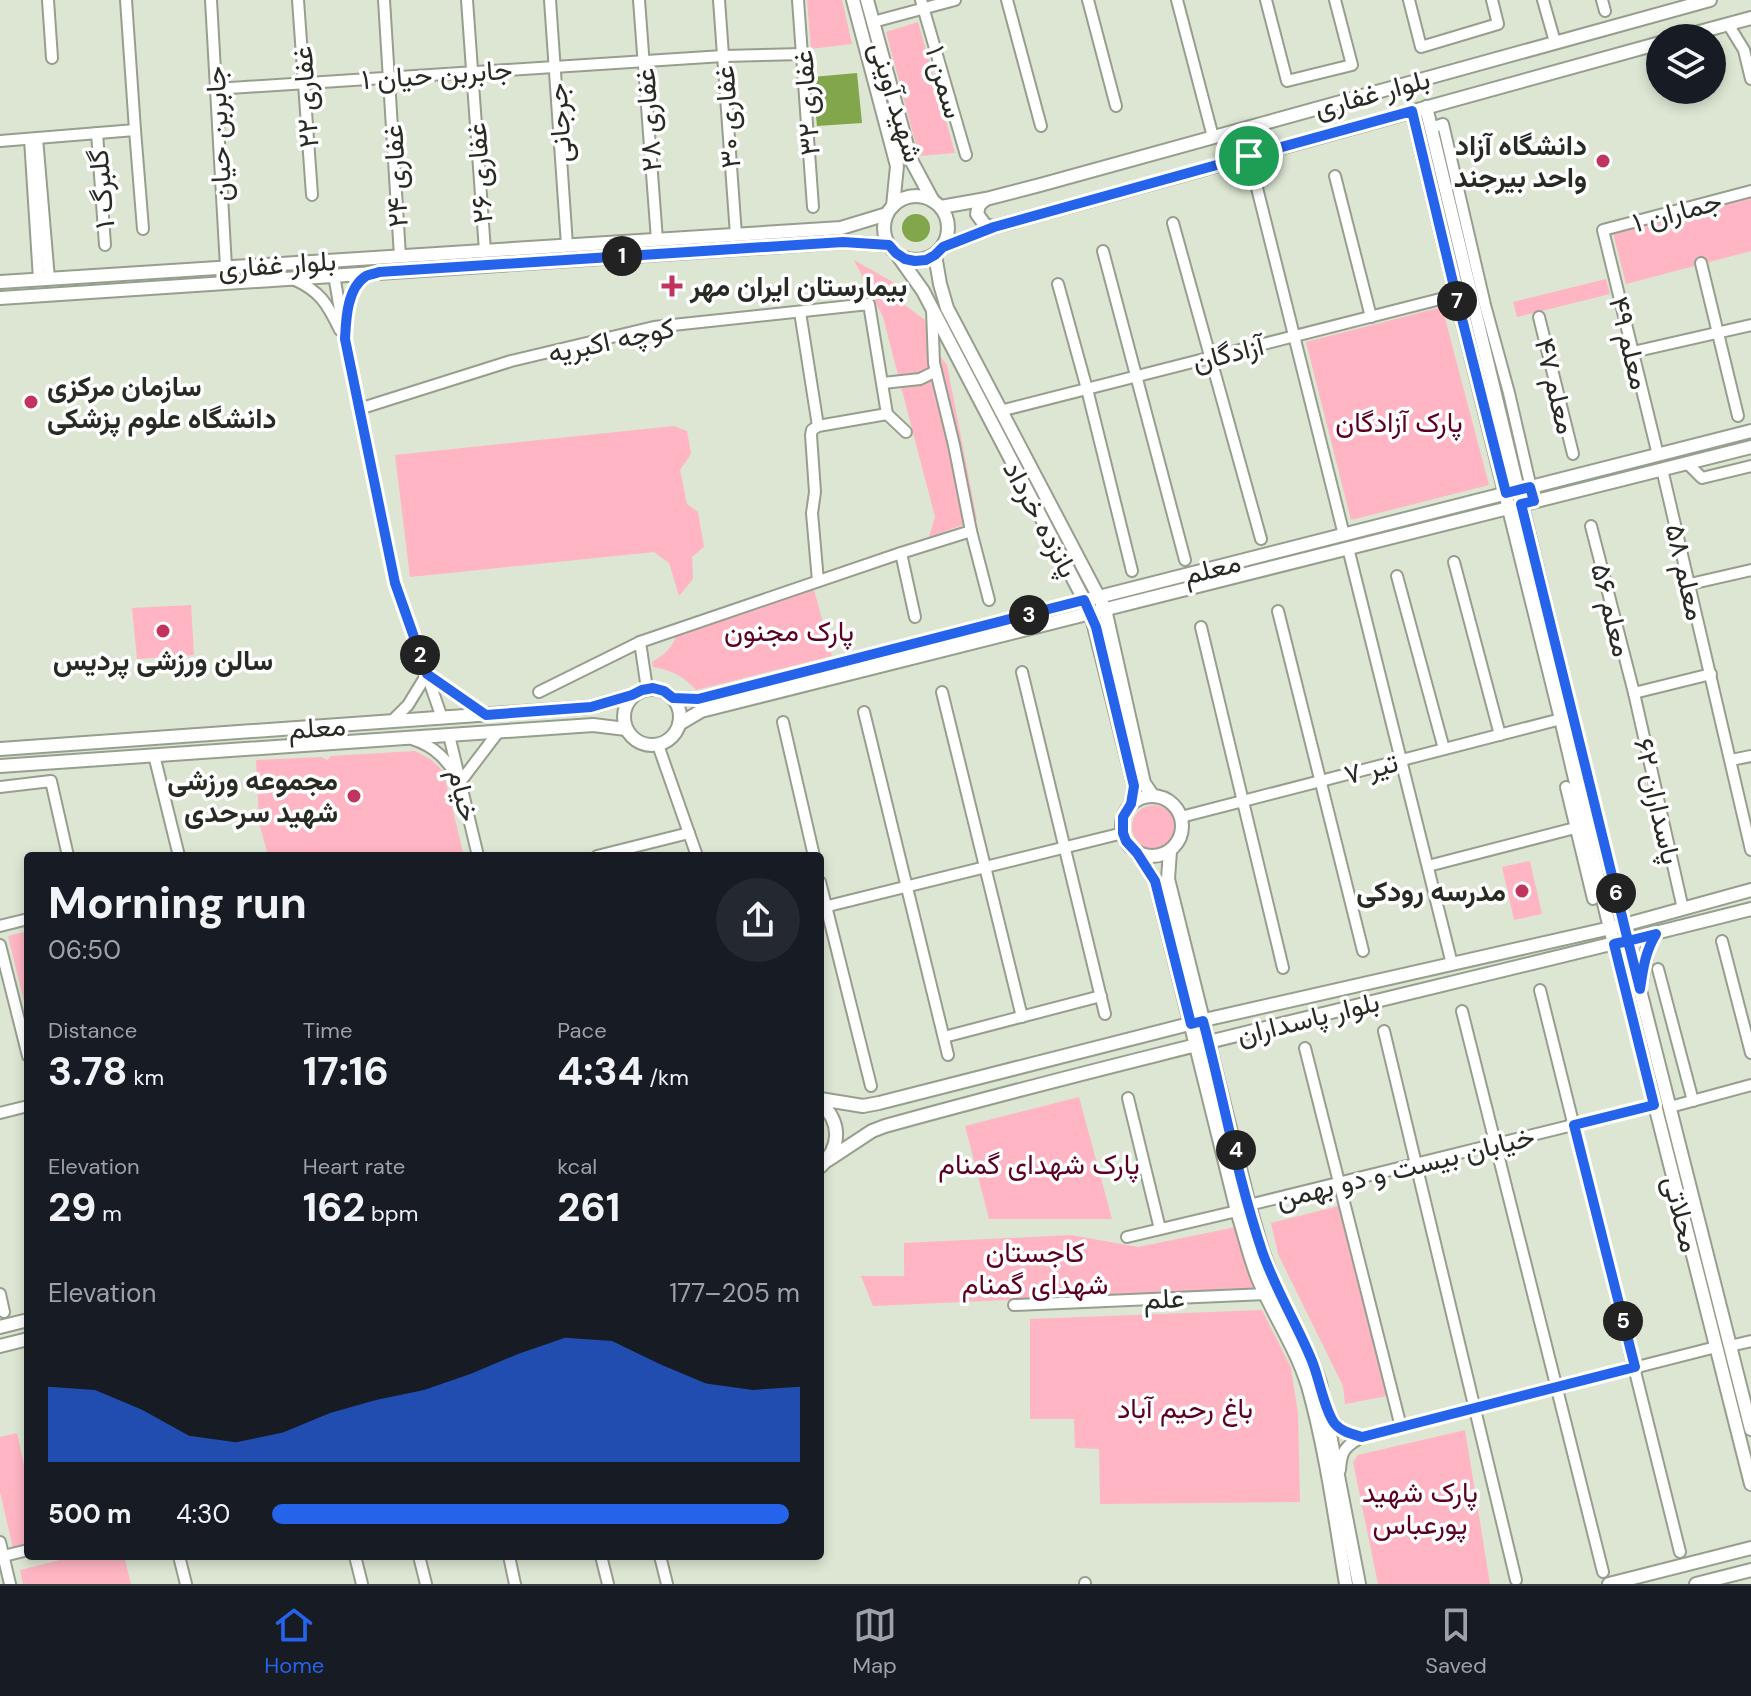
<!DOCTYPE html>
<html lang="en">
<head>
<meta charset="utf-8">
<style>
  :root { --surface:#171b24; --page:#242831; --text:#f1f3f6; --muted:#9ea1a6; --line:#363941; --accent:#2563eb }
  body { margin:0; font-family:"DM Sans",Vazirmatn,sans-serif; background:var(--page); color:var(--text); height:100vh; display:flex; flex-direction:column; font-size:30px; white-space:nowrap }
  * { box-sizing:border-box; margin:0 }
  p { font-size:26px; color:var(--muted) }
  .icon { flex:none; width:44px; height:44px; fill:none; stroke:currentColor; stroke-width:2; stroke-linecap:round; stroke-linejoin:round }
  .map { position:relative; flex:1; overflow:hidden }
  .side { position:absolute; left:24px; top:852px; width:800px; height:708px; display:flex; flex-direction:column; background:var(--surface); border-radius:8px; box-shadow:0 4px 12px #0003 }
  .side>* { flex:none }
  .tools { position:absolute; left:1646px; top:24px; display:grid; gap:16px }
  .tools a { display:grid; place-items:center; width:80px; height:80px; border-radius:50%; background:var(--surface); box-shadow:0 4px 12px #0003; font-size:40px }
  .pin { position:absolute; display:grid; place-items:center; width:68px; height:68px; color:#fff; margin:-34px; border:4px solid #fff; border-radius:50%; box-shadow:0 2px 8px #0007 }
  .km { position:absolute; width:40px; height:40px; margin:-20px; border-radius:50%; background:#222; color:#fff; font-size:22px; line-height:40px; text-align:center }
  .round { display:grid; place-items:center; flex:none; width:84px; height:84px; border-radius:42px; background:var(--page) }
  .headline { display:flex; align-items:center; justify-content:space-between; height:136px; padding:0 24px }
  h1 { font-size:44px; font-weight:700; line-height:60px }
  .stats { display:grid; grid-template-columns:repeat(3,1fr); gap:12px; height:136px; padding:8px 24px }
  .stats div { display:grid; align-content:center }
  .stats b { font-size:40px; font-weight:700 }
  .stats small { font-size:22px; font-weight:400 }
  .stats p { font-size:22px }
  .chart { height:224px; padding:16px 24px }
  .chart p { display:flex; justify-content:space-between }
  .chart svg { width:100%; height:144px; margin-top:8px; fill:var(--accent); opacity:.7 }
  ul { padding:0 24px; list-style:none; font-size:26px }
  li { display:grid; grid-template-columns:128px 96px 1fr; align-items:center; height:60px }
  li i { height:20px; border-radius:10px; background:var(--accent) }
  .menu { display:flex; justify-content:space-around; align-items:center; height:112px; border-top:2px solid var(--line); background:var(--surface); font-size:22px; color:var(--muted) }
  .menu a { display:grid; justify-items:center; gap:4px }
  .menu .on { color:var(--accent) }
  .map>svg:first-child { display:block }
  .green { fill:#ffb5c3 }
  .water { fill:#81a64c }
  .lines { fill:none; stroke-linecap:round; stroke-linejoin:round }
  .minor-casing { stroke:#969f8d; stroke-width:14 }
  .major-casing { stroke:#969f8d; stroke-width:16 }
  .minor { stroke:#fff; stroke-width:10 }
  .major { stroke:#fff; stroke-width:12 }
  .route-casing { stroke:#fff; stroke-width:16 }
  .route { stroke:#2563eb; stroke-width:10 }
  .poi-dot { fill:#c23460; stroke:#fff; stroke-width:3 }
  .labels { text-anchor:middle; stroke-width:7; stroke-linejoin:round; paint-order:stroke }
  .street-label { font-size:28px; fill:#282b24; stroke:#fff }
  .poi-label { font-size:28px; font-weight:bold; fill:#282b24; stroke:#fff; text-anchor:end }
  .park-label { font-size:28px; fill:#5c0023; stroke:#fff }
</style>
</head>
<body>
<div class="map">
<svg width="1751" height="1584" viewBox="0 0 1751 1584">
  <rect width="100%" height="100%" fill="#dde6d3"/>
  <g class="green">
    <polygon points="807,0 842,0 852,44 811,49"/>
    <polygon points="918,22 955,153 919,156 886,32"/>
    <polygon points="1751,196 1751,251 1626,284 1613,233"/>
    <polygon points="854,260 898,285 895,291 895,298 925,320 930,344 947,365 977,520 929,537 935,517 883,317"/>
    <polygon points="1606,279 1610,294 1517,317 1513,302"/>
    <polygon points="1442,307 1489,485 1351,520 1306,342"/>
    <polygon points="674,426 687,431 691,454 680,470 687,504 698,512 704,547 692,557 693,579 679,596 669,563 654,552 410,577 395,455"/>
    <path d="M 813,586 L 832,656 L 696,690 C 683,676 672,670 653,667 L 652,662 C 666,654 673,647 678,631 Z"/>
    <polygon points="191,605 194,655 137,659 132,608"/>
    <polygon points="415,751 430,759 443,771 464,856 268,856 259,822 256,760 322,757 327,760 331,756"/>
    <circle cx="1154" cy="827" r="22"/>
    <polygon points="1530,861 1542,914 1514,920 1502,867"/>
    <polygon points="28,931 28,1018 8,936"/>
    <polygon points="1079,1097 1112,1219 989,1219 965,1126"/>
    <polygon points="1339,1206 1387,1396 1345,1404 1343,1386 1278,1254 1271,1223"/>
    <polygon points="1236,1227 1249,1274 1255,1289 873,1306 861,1276 904,1276 904,1243 1071,1235 1138,1247"/>
    <polygon points="1262,1310 1291,1368 1298,1414 1300,1502 1100,1504 1099,1449 1075,1448 1074,1419 1030,1419 1030,1319"/>
    <polygon points="1465,1430 1490,1584 1378,1584 1353,1462 1358,1455"/>
    <polygon points="17,1433 28,1483 28,1545 13,1548 0,1492 0,1437"/>
    <polygon points="76,1556 124,1556 131,1584 23,1584 20,1570"/>
  </g>
  <g class="water">
    <polygon points="857,73 862,123 817,126 812,77"/>
    <circle cx="916" cy="228" r="14"/>
  </g>
  <g class="lines">
    <defs>
      <g id="minor">
        <polyline points="48,0 52,58"/>
        <polyline points="211,0 226,267"/>
        <polyline points="298,0 312,195"/>
        <polyline points="384,0 400,256"/>
        <polyline points="467,0 485,251"/>
        <polyline points="550,0 567,245"/>
        <polyline points="639,0 657,240"/>
        <polyline points="719,0 736,235"/>
        <polyline points="798,0 813,207"/>
        <polyline points="921,0 966,155"/>
        <polyline points="1007,0 1041,126"/>
        <polyline points="1088,0 1116,106"/>
        <polyline points="1177,0 1213,137"/>
        <polyline points="1266,0 1287,81 1352,65 1335,0"/>
        <polyline points="1409,0 1421,47 1498,24 1492,0"/>
        <polyline points="1543,0 1555,42"/>
        <polyline points="1602,0 1605,11"/>
        <polyline points="873,22 955,0"/>
        <polyline points="1728,24 1744,50 1751,79"/>
        <polyline points="215,89 723,56 802,54"/>
        <polyline points="1431,128 1443,124 1485,305 1509,393 1534,501"/>
        <polyline points="135,130 143,229"/>
        <polyline points="97,133 105,245"/>
        <polyline points="37,138 49,279"/>
        <polyline points="30,139 39,279"/>
        <polyline points="0,141 135,130 126,0"/>
        <polyline points="1249,156 1344,535"/>
        <polyline points="1335,176 1371,317"/>
        <polyline points="1173,223 1261,539"/>
        <polyline points="1103,251 1185,560"/>
        <polyline points="1701,263 1738,416"/>
        <polyline points="334,275 345,339 395,583 442,718"/>
        <path d="M 293,279 C 320,291 327,303 340,330"/>
        <polyline points="1058,284 1087,389 1132,571"/>
        <polyline points="800,312 818,426"/>
        <polyline points="1539,317 1573,454"/>
        <path d="M 346,325 C 347,307 353,281 372,274"/>
        <polyline points="1633,352 1751,325"/>
        <polyline points="883,383 920,379 936,371"/>
        <polyline points="359,409 511,361 654,327 869,304 887,414 906,432"/>
        <polyline points="1000,411 1456,295"/>
        <polyline points="1658,455 1603,230 1751,191"/>
        <polyline points="1687,463 1702,478 1751,466"/>
        <polyline points="1662,469 1751,850"/>
        <polyline points="1591,526 1634,693 1683,909"/>
        <polyline points="971,531 989,600"/>
        <polyline points="1348,548 1452,964"/>
        <polyline points="901,553 915,617"/>
        <polyline points="1454,562 1500,735"/>
        <polyline points="1397,576 1444,749"/>
        <polyline points="818,581 812,513 815,492 811,435 812,430 818,426 887,414"/>
        <polyline points="1690,584 1751,570"/>
        <polyline points="1278,611 1363,951"/>
        <polyline points="1201,627 1283,968"/>
        <polyline points="1022,672 1105,1014"/>
        <polyline points="647,689 640,642 901,553 971,531 954,445 934,363 932,310"/>
        <polyline points="539,692 640,642"/>
        <polyline points="942,692 1022,1017"/>
        <polyline points="1634,693 1711,674"/>
        <polyline points="864,712 948,1055"/>
        <polyline points="392,721 408,705 427,674 486,715"/>
        <polyline points="783,722 814,856"/>
        <polyline points="449,735 478,856"/>
        <path d="M 412,739 C 437,747 446,760 461,781 L 499,731"/>
        <polyline points="658,745 697,856"/>
        <polyline points="154,755 179,856"/>
        <polyline points="1731,760 1751,756"/>
        <polyline points="0,787 51,781 68,856"/>
        <polyline points="1566,787 1593,899"/>
        <polyline points="1181,817 1561,719"/>
        <polyline points="597,856 689,833"/>
        <polyline points="1428,866 1575,828"/>
        <polyline points="820,882 871,1086"/>
        <polyline points="820,908 1123,833"/>
        <polyline points="0,926 28,919"/>
        <polyline points="1722,941 1751,1053"/>
        <polyline points="0,945 28,1056"/>
        <polyline points="1658,969 1693,1101"/>
        <polyline points="1540,990 1680,1552"/>
        <polyline points="1462,1011 1603,1572"/>
        <polyline points="1384,1031 1516,1580"/>
        <polyline points="944,1037 1101,996"/>
        <polyline points="1305,1048 1401,1427"/>
        <polyline points="1128,1098 1160,1229"/>
        <polyline points="1670,1107 1751,1085"/>
        <polyline points="0,1113 28,1106"/>
        <polyline points="1249,1205 1654,1105"/>
        <polyline points="1127,1237 1237,1211"/>
        <polyline points="0,1294 4,1312"/>
        <polyline points="1014,1305 1266,1294"/>
        <polyline points="1730,1346 1751,1341"/>
        <path d="M 1328,1410 C 1337,1429 1343,1431 1362,1437"/>
        <path d="M 1340,1470 C 1341,1451 1345,1446 1362,1437 L 1716,1347"/>
        <polyline points="0,1542 10,1584"/>
        <polyline points="179,1556 186,1584"/>
        <polyline points="355,1556 362,1584"/>
        <polyline points="419,1556 426,1584"/>
        <polyline points="509,1556 515,1584"/>
        <polyline points="601,1556 608,1584"/>
        <polyline points="660,1556 667,1584"/>
        <polyline points="0,1557 28,1550"/>
        <polyline points="1085,1583 1085,1584"/>
      </g>
      <g id="major">
        <polyline points="853,0 897,166 893,206"/>
        <polyline points="867,0 911,160 933,201"/>
        <polyline points="1677,38 1751,18"/>
        <polyline points="1426,107 1607,860 1751,1429"/>
        <polyline points="1412,111 1456,295 1561,719 1607,916 1751,1484"/>
        <circle cx="916" cy="228" r="32"/>
        <polyline points="986,199 979,205 977,214 985,225 994,227"/>
        <polyline points="941,207 986,199 1040,185 1710,0"/>
        <polyline points="943,247 994,227 1660,43"/>
        <polyline points="896,253 923,291 1091,613 1134,786 1131,804"/>
        <polyline points="935,255 940,284 947,308 1105,609 1144,783 1153,796"/>
        <polyline points="0,282 841,228 887,214"/>
        <polyline points="0,298 843,242 889,245"/>
        <circle cx="652" cy="717" r="28"/>
        <polyline points="673,698 698,699 1751,431"/>
        <polyline points="679,724 701,711 1751,447"/>
        <polyline points="0,749 591,707 632,695"/>
        <polyline points="0,766 593,725 626,729"/>
        <circle cx="1152" cy="826" r="30"/>
        <polyline points="1170,851 1168,879 1249,1205 1262,1250 1277,1290 1311,1358 1320,1383 1359,1584"/>
        <path d="M 1137,853 L 1155,881 L 1237,1211 C 1244,1233 1249,1255 1257,1276 C 1272,1313 1296,1347 1308,1386 C 1326,1450 1335,1518 1346,1584"/>
        <polyline points="1641,982 1648,947 1656,934"/>
        <polyline points="820,1099 863,1106 879,1103 1213,1018 1624,925 1751,890"/>
        <path d="M 820,1102 C 842,1123 841,1147 820,1167"/>
        <path d="M 828,1160 L 872,1131 L 885,1126 C 1172,1047 1463,982 1751,909"/>
        <polyline points="0,1327 28,1320"/>
        <polyline points="0,1346 28,1339"/>
        <polyline points="1609,1584 1751,1548"/>
        <polyline points="1696,1584 1751,1570"/>
      </g>
    </defs>
    <use href="#minor" class="minor-casing"/>
    <use href="#major" class="major-casing"/>
    <use href="#minor" class="minor"/>
    <use href="#major" class="major"/>
  </g>
  <g class="lines">
    <defs>
      <path id="route" d="M 1249,156 L 994,227 L 943,247 L 935,255 L 926,260 L 915,261 L 905,259 L 896,253 L 889,245 L 843,242 L 379,272 C 375,274 370,274 366,276 C 347,288 346,319 345,339 L 395,583 L 427,674 L 486,715 L 591,707 L 632,695 L 642,690 L 653,688 L 664,691 L 673,698 L 698,699 L 1084,600 L 1096,627 L 1134,786 L 1131,804 L 1123,817 L 1123,833 L 1126,841 L 1137,853 L 1155,881 L 1191,1024 L 1203,1021 C 1223,1096 1237,1177 1262,1251 C 1275,1289 1297,1324 1312,1361 C 1319,1378 1325,1412 1335,1424 C 1342,1432 1352,1434 1362,1437 L 1635,1367 L 1574,1125 L 1654,1105 L 1614,944 L 1628,941 L 1640,989 C 1643,969 1645,952 1656,934 L 1628,941 L 1521,504 L 1534,501 L 1530,487 L 1506,493 L 1456,295 L 1412,111 L 1249,156"/>
    </defs>
    <use href="#route" class="route-casing"/>
    <use href="#route" class="route"/>
  </g>
  <g class="poi-dot">
    <circle cx="1603" cy="161" r="8"/>
    <path d="M668 274h8v8h8v8h-8v8h-8v-8h-8v-8h8z"/>
    <circle cx="31" cy="402" r="8"/>
    <circle cx="163" cy="631" r="8"/>
    <circle cx="354" cy="796" r="8"/>
    <circle cx="1522" cy="891" r="8"/>
  </g>
  <g class="labels">
    <g class="street-label">
      <text transform="translate(437 74) rotate(-4)" y="10">جابربن حیان ۱</text>
      <text transform="translate(945 82) rotate(74)" y="10">سمن ۱</text>
      <text transform="translate(1372 93) rotate(-15)" y="10">بلوار غفاری</text>
      <text transform="translate(305 97) rotate(-94)" y="10">غفاری ۲۲</text>
      <text transform="translate(897 102) rotate(73)" y="10">شهید آوینی</text>
      <text transform="translate(806 103) rotate(-94)" y="10">غفاری ۳۲</text>
      <text transform="translate(727 117) rotate(-94)" y="10">غفاری ۳۰</text>
      <text transform="translate(648 120) rotate(-94)" y="10">غفاری ۲۸</text>
      <text transform="translate(559 123) rotate(-94)" y="10">جرجانی</text>
      <text transform="translate(218 134) rotate(-93)" y="10">جابربن حیان</text>
      <text transform="translate(479 173) rotate(-94)" y="10">غفاری ۲۶</text>
      <text transform="translate(395 176) rotate(-93)" y="10">غفاری ۲۴</text>
      <text transform="translate(101 189) rotate(-95)" y="10">گلبرگ ۱</text>
      <text transform="translate(1677 211) rotate(-15)" y="10">جماران ۱</text>
      <text transform="translate(277 264) rotate(-4)" y="10">بلوار غفاری</text>
      <text transform="translate(611 340) rotate(-12)" y="10">کوچه اکبریه</text>
      <text transform="translate(1630 343) rotate(76)" y="10">معلم ۴۹</text>
      <text transform="translate(1228 353) rotate(-14)" y="10">آزادگان</text>
      <text transform="translate(1556 386) rotate(76)" y="10">معلم ۴۷</text>
      <text transform="translate(1041 519) rotate(62)" y="10">پانزده خرداد</text>
      <text transform="translate(1212 568) rotate(-14)" y="10">معلم</text>
      <text transform="translate(1686 572) rotate(77)" y="10">معلم ۵۸</text>
      <text transform="translate(1612 610) rotate(76)" y="10">معلم ۵۶</text>
      <text transform="translate(317 727) rotate(-4)" y="10">معلم</text>
      <text transform="translate(1371 768) rotate(-15)" y="10">۷ تیر</text>
      <text transform="translate(464 795) rotate(76)" y="10">خیام</text>
      <text transform="translate(1658 801) rotate(77)" y="10">پاسداران ۶۲</text>
      <text transform="translate(1308 1018) rotate(-14)" y="10">بلوار پاسداران</text>
      <text transform="translate(1405 1167) rotate(-14)" y="10">خیابان بیست و دو بهمن</text>
      <text transform="translate(1682 1214) rotate(76)" y="10">محلاتی</text>
      <text transform="translate(1164 1298) rotate(-3)" y="10">علم</text>
    </g>
    <g class="poi-label">
      <text x="1587" y="155">دانشگاه آزاد<tspan x="1587" dy="32">واحد بیرجند</tspan></text>
      <text x="690" y="296" text-anchor="start">بیمارستان ایران مهر</text>
      <text x="47" y="396" text-anchor="start">سازمان مرکزی<tspan x="47" dy="32">دانشگاه علوم پزشکی</tspan></text>
      <text x="163" y="670" text-anchor="middle">سالن ورزشی پردیس</text>
      <text x="338" y="790">مجموعه ورزشی<tspan x="338" dy="32">شهید سرحدی</tspan></text>
      <text x="1506" y="901">مدرسه رودکی</text>
    </g>
    <g class="park-label">
      <text x="1399" y="432">پارک آزادگان</text>
      <text x="789" y="641">پارک مجنون</text>
      <text x="1039" y="1174">پارک شهدای گمنام</text>
      <text x="1035" y="1262">کاجستان<tspan x="1035" dy="32">شهدای گمنام</tspan></text>
      <text x="1185" y="1418">باغ رحیم آباد</text>
      <text x="1420" y="1502">پارک شهید<tspan x="1420" dy="32">پورعباس</tspan></text>
    </g>
  </g>
</svg>
<div class="tools">
<a><svg class="icon" aria-label="layers" viewBox="0 0 24 24"><path d="M12 4l9 5-9 5-9-5zM3 14l9 5 9-5"/></svg></a>
</div>
<div class="pin" style="left:1249px;top:156px;background:#1e9e55"><svg class="icon" aria-label="arrive" viewBox="0 0 24 24"><path d="M6 21V4h12l-3 4 3 4H6"/></svg></div>
<b class="km" style="left:622px;top:256px">1</b>
<b class="km" style="left:420px;top:655px">2</b>
<b class="km" style="left:1029px;top:615px">3</b>
<b class="km" style="left:1236px;top:1150px">4</b>
<b class="km" style="left:1623px;top:1321px">5</b>
<b class="km" style="left:1616px;top:893px">6</b>
<b class="km" style="left:1457px;top:301px">7</b>
<section class="side">
<div class="headline"><div><h1>Morning run</h1><p>06:50</p></div><a class="round"><svg class="icon" aria-label="share" viewBox="0 0 24 24"><path d="M12 15V3M7 8l5-5 5 5M5 13v7h14v-7"/></svg></a></div>
<div class="stats">
<div><p>Distance</p><b>3.78<small> km</small></b></div>
<div><p>Time</p><b>17:16</b></div>
<div><p>Pace</p><b>4:34<small> /km</small></b></div>
</div>
<div class="stats">
<div><p>Elevation</p><b>29<small> m</small></b></div>
<div><p>Heart rate</p><b>162<small> bpm</small></b></div>
<div><p>kcal</p><b>261</b></div>
</div>
<div class="chart"><p><span>Elevation</span>177–205 m</p>
<svg viewBox="0 0 160 44" preserveAspectRatio="none"><path d="M0 44V21L10 22L20 28L30 36L40 38L50 35L60 29L70 25L80 22L90 17L100 11L110 6L120 7L130 14L140 20L150 22L160 21V44z"/></svg>
</div>
<ul>
<li><b>500 m</b>4:30<i style="width:98%"></i></li>
</ul>
</section>
</div>
<nav class="menu">
<a class="on"><svg class="icon" aria-label="home" viewBox="0 0 24 24"><path d="M3 11l9-7 9 7M6 9v11h12V9"/></svg>Home</a>
<a><svg class="icon" aria-label="map" viewBox="0 0 24 24"><path d="M3 6l6-2 6 2 6-2v14l-6 2-6-2-6 2zM9 4v14M15 6v14"/></svg>Map</a>
<a><svg class="icon" aria-label="saved" viewBox="0 0 24 24"><path d="M7 4h10v16l-5-4-5 4z"/></svg>Saved</a>
</nav>
</body>
</html>
